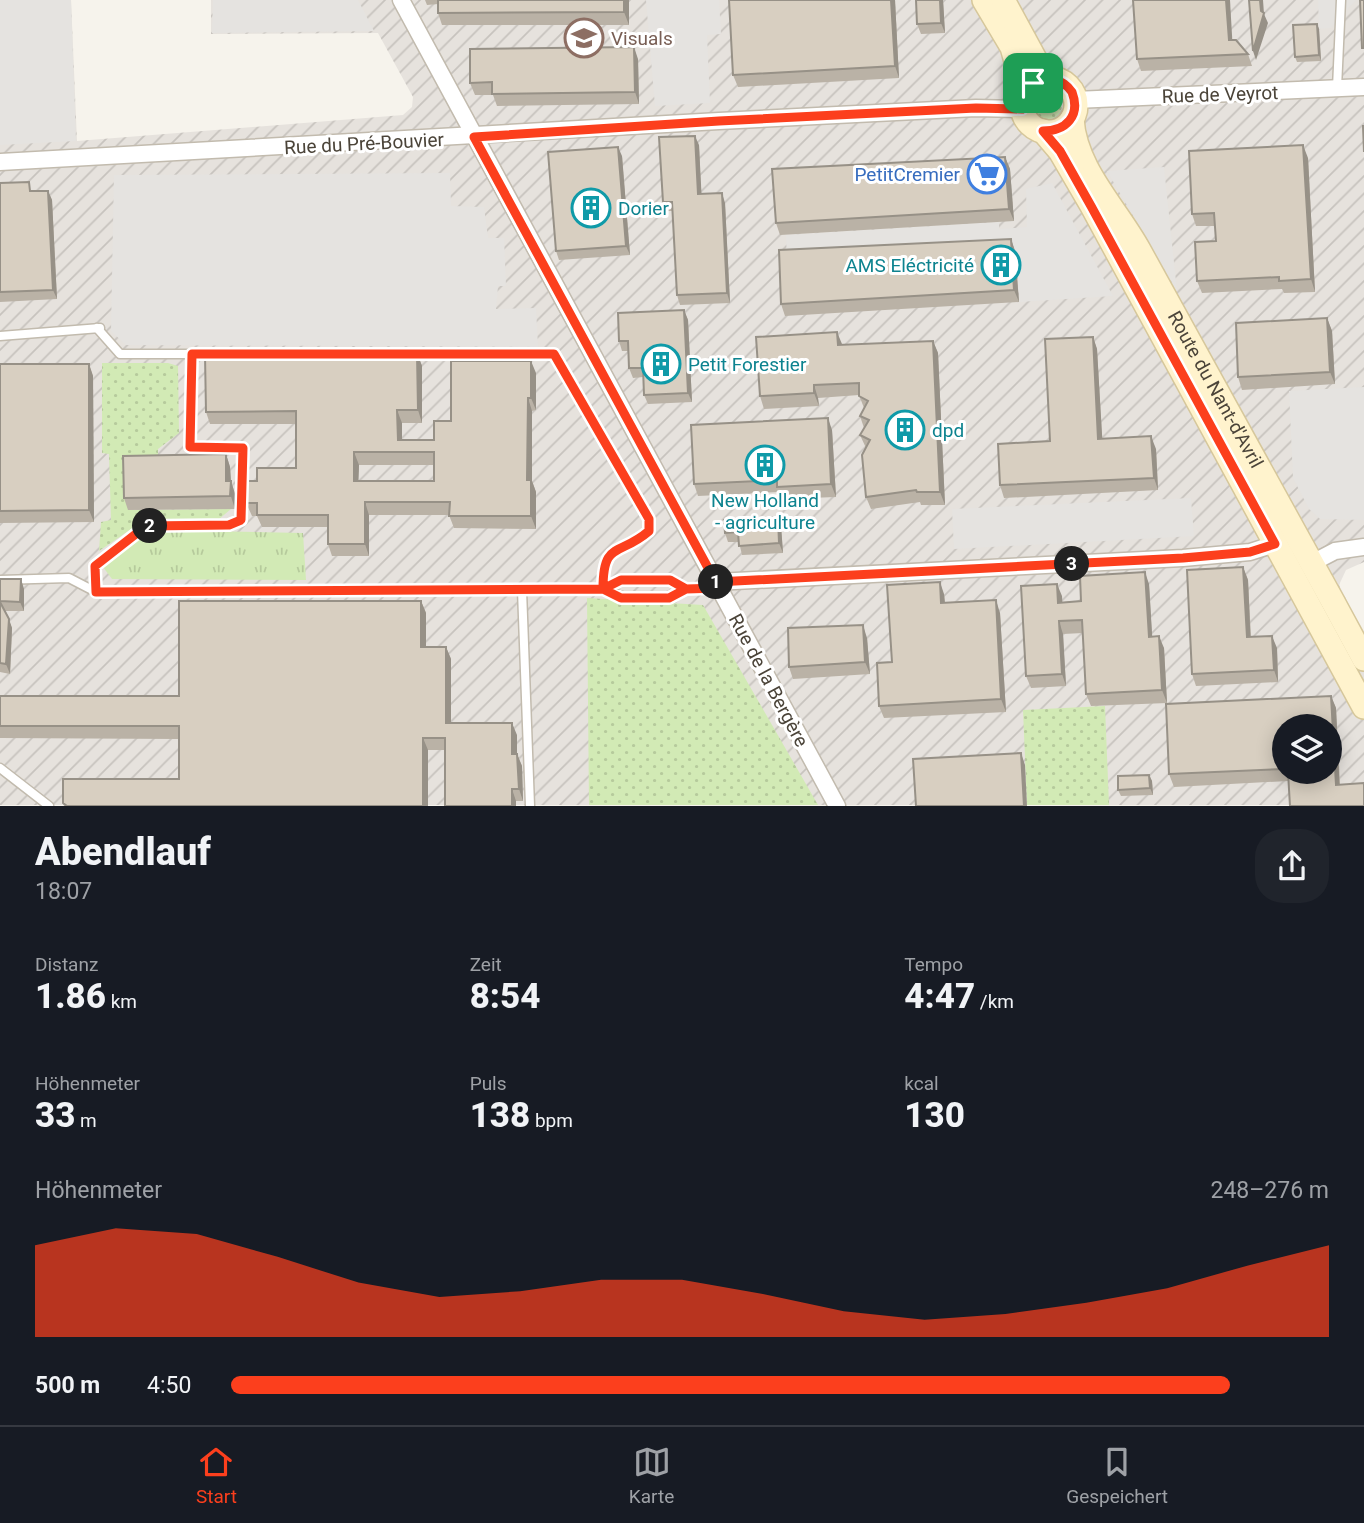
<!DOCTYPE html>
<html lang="de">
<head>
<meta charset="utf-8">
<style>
  :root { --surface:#171b24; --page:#20242c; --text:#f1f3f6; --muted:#9ea1a6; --line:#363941; --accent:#fc3f1d }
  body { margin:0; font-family:Roboto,sans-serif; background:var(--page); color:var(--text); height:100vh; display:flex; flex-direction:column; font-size:26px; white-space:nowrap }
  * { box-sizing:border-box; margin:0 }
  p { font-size:23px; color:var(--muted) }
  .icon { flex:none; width:38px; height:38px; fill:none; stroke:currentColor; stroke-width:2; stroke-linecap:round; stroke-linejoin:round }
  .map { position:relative; height:806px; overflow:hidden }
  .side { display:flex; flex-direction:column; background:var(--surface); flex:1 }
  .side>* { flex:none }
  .tools { position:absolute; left:1272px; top:714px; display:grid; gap:14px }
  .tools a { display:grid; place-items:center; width:70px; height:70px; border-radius:50%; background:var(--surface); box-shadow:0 4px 18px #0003; font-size:35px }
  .pin { position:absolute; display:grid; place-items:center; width:60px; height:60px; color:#fff; margin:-30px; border-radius:14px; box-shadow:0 4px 10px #0006 }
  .km { position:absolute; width:35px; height:35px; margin:-18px; border-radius:50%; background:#222; color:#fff; font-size:19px; line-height:35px; text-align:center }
  .round { display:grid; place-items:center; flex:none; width:74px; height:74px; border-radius:28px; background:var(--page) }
  .overview { display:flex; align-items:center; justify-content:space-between; height:119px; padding:0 35px }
  h1 { font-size:38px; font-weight:800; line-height:52px }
  .metrics { display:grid; grid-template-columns:repeat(3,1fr); gap:10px; height:119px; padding:7px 35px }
  .metrics div { display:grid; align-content:center }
  .metrics b { font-size:35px; font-weight:800 }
  .metrics small { font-size:19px; font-weight:400 }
  .metrics p { font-size:19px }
  .chart { height:196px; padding:14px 35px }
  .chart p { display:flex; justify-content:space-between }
  .chart svg { width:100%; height:126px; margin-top:7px; fill:var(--accent); opacity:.7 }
  ul { padding:0 35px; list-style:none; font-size:23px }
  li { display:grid; grid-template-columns:112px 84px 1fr; align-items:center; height:52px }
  li i { height:18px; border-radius:9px; background:var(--accent) }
  .menu { display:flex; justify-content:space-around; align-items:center; height:98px; border-top:2px solid var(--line); background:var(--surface); font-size:19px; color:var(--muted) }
  .menu a { display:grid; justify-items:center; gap:4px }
  .menu .selected { color:var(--accent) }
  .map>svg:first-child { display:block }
  .industrial { fill:url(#industrial-furrows); fill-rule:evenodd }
  .grass { fill:url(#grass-dots) }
  .park { fill:url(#park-tufts) }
  .parking { fill:#e5e3e0 }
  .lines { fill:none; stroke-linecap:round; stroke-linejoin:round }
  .service-casing { stroke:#c2bbae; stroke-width:11 }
  .minor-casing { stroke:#c2bbae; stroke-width:19 }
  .secondary-casing { stroke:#d6c79b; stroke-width:26 }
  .service { stroke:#fff; stroke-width:8 }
  .minor { stroke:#fff; stroke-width:16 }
  .secondary { stroke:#fff3cd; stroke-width:23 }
  .wall { fill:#bab2a6; fill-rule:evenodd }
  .shaded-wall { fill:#979187 }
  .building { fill:#d8cfc1; stroke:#979187; stroke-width:2; fill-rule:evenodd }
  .route-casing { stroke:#fff; stroke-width:14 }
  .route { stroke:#fc3f1d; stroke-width:9 }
  .labels { text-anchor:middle; stroke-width:6; stroke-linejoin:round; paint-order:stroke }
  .education-label { font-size:19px; fill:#785e54; stroke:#fff; text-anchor:start }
  .street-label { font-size:19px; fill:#4b4439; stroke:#fff }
  .shop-label { font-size:19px; fill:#366cbe; stroke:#fff; text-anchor:end }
  .culture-label { font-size:19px; fill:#0d838f; stroke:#fff; text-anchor:start }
</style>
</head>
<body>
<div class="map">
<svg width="1364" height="806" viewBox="0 0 1364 806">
  <defs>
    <pattern id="industrial-furrows" width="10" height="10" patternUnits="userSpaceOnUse" patternTransform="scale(1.75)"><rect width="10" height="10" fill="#e6e2dd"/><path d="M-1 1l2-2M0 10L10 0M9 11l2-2" fill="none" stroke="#c7c3be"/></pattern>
    <pattern id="grass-dots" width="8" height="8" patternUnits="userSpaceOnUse" patternTransform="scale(1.75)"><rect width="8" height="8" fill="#d2eab5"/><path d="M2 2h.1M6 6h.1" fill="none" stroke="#b6ca9c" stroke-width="1.8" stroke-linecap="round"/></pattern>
    <pattern id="park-tufts" width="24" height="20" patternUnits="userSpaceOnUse" patternTransform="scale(1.75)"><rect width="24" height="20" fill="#d2eab5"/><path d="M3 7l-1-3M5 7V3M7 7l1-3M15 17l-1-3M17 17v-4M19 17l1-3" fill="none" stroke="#b6ca9c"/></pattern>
  </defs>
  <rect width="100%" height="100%" fill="#f6f3ec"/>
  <path class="industrial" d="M 0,0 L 71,0 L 77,141 L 403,115 L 412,107 L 413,97 L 378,33 L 211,34 L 211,0 L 1364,0 L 1364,562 L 1346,570 L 1339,585 L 1364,635 L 1364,805 L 0,805 ZM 1284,726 L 1330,726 L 1330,772 L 1284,772 Z"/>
  <g class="grass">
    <circle cx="1048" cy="105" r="14"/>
    <polygon points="102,363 168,363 178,366 179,433 158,449 158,468 128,510 231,509 218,520 143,521 99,551 101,522 111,520 109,454 102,453"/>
    <polygon points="587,598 703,605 818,805 589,805"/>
    <polygon points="1105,706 1109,805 1027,805 1023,710"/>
  </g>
  <polygon class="park" points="151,530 303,533 306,580 112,579 103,567"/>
  <g class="parking">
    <polygon points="0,0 71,0 76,141 0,145"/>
    <polygon points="213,0 358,0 374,31 212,33"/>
    <polygon points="646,0 719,0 721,34 707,35 710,103 655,106"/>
    <polygon points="1318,0 1356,0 1331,28 1319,29"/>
    <polygon points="1164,167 1177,291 1107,171"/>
    <polygon points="450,173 451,206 484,207 488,238 504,238 506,286 498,286 496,309 536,308 538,347 126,345 111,331 114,175"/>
    <polygon points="1052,183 1113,296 1019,302 1018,276 986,278 787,262 786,235 999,222 999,229 1027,227 1026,189"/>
    <polygon points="1364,387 1364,520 1320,519 1309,509 1293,478 1289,391"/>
    <polygon points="1191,498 1194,536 954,549 952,509"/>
  </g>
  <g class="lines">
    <defs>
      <g id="service">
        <polyline points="1337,88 1341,0"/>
        <polyline points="97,328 120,354 321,354"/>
        <polyline points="0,336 100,328"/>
        <path d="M 408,354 L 554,354 L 648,519 L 648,531 C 619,556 603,541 603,589"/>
        <polyline points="0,580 69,578 96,592 603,589 621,580 670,580 686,589 719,588"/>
        <path d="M 603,589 C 629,602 660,603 686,589"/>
        <polyline points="522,590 530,806"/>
        <polyline points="96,592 95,566 146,526 229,525 241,520 243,448 190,447 192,354"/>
        <polyline points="0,768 49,806"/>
      </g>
      <g id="minor">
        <polyline points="401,0 837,806"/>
        <polyline points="1075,100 1364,87"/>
        <polyline points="0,162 719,121 976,108 1022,109"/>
        <polyline points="1312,563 1335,551 1364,547"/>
        <polyline points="716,582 1183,558 1250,552 1275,544"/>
      </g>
      <g id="secondary">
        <polyline points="984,0 1012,47 1025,93"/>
        <polyline points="1003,0 1036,61 1053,79"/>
        <circle cx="1049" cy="105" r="27"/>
        <path id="s1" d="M 1072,119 C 1075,169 1116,208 1139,250 C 1214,386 1290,522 1364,659"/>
        <polyline points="1043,131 1060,151 1092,206 1364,707"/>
      </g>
    </defs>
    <use href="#service" class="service-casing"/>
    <use href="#minor" class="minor-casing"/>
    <use href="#secondary" class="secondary-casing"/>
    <use href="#service" class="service"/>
    <use href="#minor" class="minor"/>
    <use href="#secondary" class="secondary"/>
  </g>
  <g class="wall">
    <polygon points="425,0 629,0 629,25 442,25 438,13 438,4 427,5"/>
    <polygon points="895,0 899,78 738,87 733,75"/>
    <polygon points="943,0 945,33 921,34 917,24"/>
    <polygon points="1319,29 1321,61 1297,62 1295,57"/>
    <polygon points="1232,40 1248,54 1252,66 1141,71 1137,59"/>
    <polygon points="638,59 639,104 497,106 493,95 475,95 470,83"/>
    <polygon points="699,145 701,194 725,203 730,303 680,305 677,295 673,211 666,211 663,202"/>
    <polygon points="622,156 630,255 559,260 556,251"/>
    <polygon points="1005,157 1010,169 1014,221 780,235 776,223"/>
    <polygon points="1308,158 1315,292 1284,293 1282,289 1202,293 1197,281 1216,241 1215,226 1196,226 1192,214"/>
    <polygon points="0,183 33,191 48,191 52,200 57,299 0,302"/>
    <polygon points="1011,239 1015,251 1019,302 785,316 781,304"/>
    <polygon points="684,310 688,320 692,402 648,404 644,395 643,377 633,378 629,368 628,351 622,351 619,341"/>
    <polygon points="1327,318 1332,331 1335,384 1242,390 1238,377"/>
    <polygon points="1093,337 1097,349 1102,438 1156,449 1158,490 1004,498 1000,485 1050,441"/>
    <polygon points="933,341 938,353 945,505 921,505 920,502 871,509 866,497 866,448 860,435 864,428 860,416 864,408 859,395 818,398 819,406 764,409 760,396 842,345"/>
    <path d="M 417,353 L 422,366 L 422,423 L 402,423 L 402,440 L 434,440 L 451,421 L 536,373 L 536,410 L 532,411 L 532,481 L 536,492 L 536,529 L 454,528 L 449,515 L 369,515 L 369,556 L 332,556 L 328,544 L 328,527 L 262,527 L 257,516 L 252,516 L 243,496 L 257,481 L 296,468 L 296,424 L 210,424 L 206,412 ZM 359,465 L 434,465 L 434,481 L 358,481 Z"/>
    <polygon points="0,364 89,364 93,376 94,522 0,523"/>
    <polygon points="832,430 836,497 782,499 779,492 698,496 694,484"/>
    <polygon points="226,454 230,467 231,481 235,494 235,509 128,510 124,498"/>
    <polygon points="781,526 783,553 742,555 739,542 728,542 725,533"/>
    <polygon points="1243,567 1248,580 1251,637 1277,648 1278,682 1196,686 1192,674"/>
    <polygon points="0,579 24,589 24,611 5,611 12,628 10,674 0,672"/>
    <polygon points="1149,584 1152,637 1164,648 1167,703 1091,706 1086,694 1083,633 1063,634 1066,686 1031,688 1026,676 1062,596 1062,602 1081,601"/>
    <polygon points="944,594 945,603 1000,613 1006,712 884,718 879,706 892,662"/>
    <polygon points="421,601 426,613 426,647 446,647 451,659 451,723 517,735 517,754 522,766 523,801 516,801 516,806 445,806 445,750 428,750 428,806 64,806 63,803 179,779 179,739 0,738 0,696 179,696"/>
    <polygon points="867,638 870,674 793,679 789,667"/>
    <path d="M 1331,696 L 1336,708 L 1340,784 L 1364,806 L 1288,781 L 1174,787 L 1169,774 ZM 1284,726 L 1330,772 L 1284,772 Z"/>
    <polygon points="1149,775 1152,781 1153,795 1121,796 1118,790"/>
  </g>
  <g class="shaded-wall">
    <polygon points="624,0 629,0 629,25 624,12"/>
    <polygon points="891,0 895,0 899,78 895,66"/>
    <polygon points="940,0 943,0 945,33 941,23"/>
    <polygon points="1226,0 1230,0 1233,53 1229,40"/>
    <polygon points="1260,0 1263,0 1264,14 1268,23 1256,60 1253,51 1261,11"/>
    <polygon points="1317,24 1319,29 1321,61 1319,55"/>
    <polygon points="634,47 638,59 639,104 635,92"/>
    <polygon points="695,136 699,145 702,204 698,194"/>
    <polygon points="1303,145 1308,158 1315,292 1311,279"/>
    <polygon points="618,147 622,156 630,255 626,246"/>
    <polygon points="1005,157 1010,169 1014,221 1009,209"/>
    <polygon points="48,191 52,200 57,299 53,290"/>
    <polygon points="722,193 725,203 730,303 727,293"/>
    <polygon points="1011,239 1015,251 1019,302 1014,290"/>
    <polygon points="684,310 688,320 692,402 688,393"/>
    <polygon points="1327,318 1332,331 1335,384 1330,372"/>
    <polygon points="837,332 842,344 843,358 838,345"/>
    <polygon points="1093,337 1097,349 1103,451 1098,439"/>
    <polygon points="933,341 938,353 945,505 940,492"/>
    <polygon points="417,353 422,366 422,423 418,410"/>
    <polygon points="531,361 536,373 536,410 531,398"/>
    <polygon points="89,364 93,376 94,522 89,510"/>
    <polygon points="814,385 818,398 819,406 814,393"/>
    <polygon points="528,398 532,411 532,481 536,492 536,529 531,516 527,480"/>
    <polygon points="397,410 402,423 402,452 398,440"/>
    <polygon points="828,418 832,430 836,497 831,484"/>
    <polygon points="1151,436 1156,449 1158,490 1154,478"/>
    <polygon points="354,452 359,465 358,493 354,481"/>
    <polygon points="226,454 230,467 231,484 231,481 235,494 235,509 226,481"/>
    <polygon points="365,502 369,515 369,556 365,544"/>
    <polygon points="778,517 781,526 783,553 779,543"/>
    <polygon points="1243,567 1248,580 1251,649 1247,637"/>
    <polygon points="1145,572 1149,584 1153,649 1149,637"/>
    <polygon points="21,579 24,589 24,611 20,602"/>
    <polygon points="940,582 944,594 946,615 941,603"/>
    <polygon points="1057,584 1062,596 1063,615 1058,603"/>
    <polygon points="996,600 1000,613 1006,712 1001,699"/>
    <polygon points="421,601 426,613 426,659 421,647"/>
    <polygon points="9,619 12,628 10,674 6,664"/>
    <polygon points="1059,621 1063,634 1066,686 1062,674"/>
    <polygon points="863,625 867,638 870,674 865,662"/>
    <polygon points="1159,636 1164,648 1167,703 1162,690"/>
    <polygon points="1272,636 1277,648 1278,682 1274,670"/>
    <polygon points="446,647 451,659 451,735 446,723"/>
    <polygon points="1331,696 1336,708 1340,797 1336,785"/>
    <polygon points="512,723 517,735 517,767 512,754"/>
    <polygon points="423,738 428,750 428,806 423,806"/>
    <polygon points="1021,753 1025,765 1027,806 1024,806"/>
    <polygon points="517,754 522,766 523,801 519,789"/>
    <polygon points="1149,775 1152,781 1153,795 1150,788"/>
    <polygon points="512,789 516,801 516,806 512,806"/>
  </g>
  <g class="building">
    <polygon points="438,0 624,0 624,12 438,13"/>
    <polygon points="729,0 891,0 895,66 733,75"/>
    <polygon points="916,0 940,0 941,23 917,24"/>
    <polygon points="1133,0 1226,0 1229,40 1236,40 1248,54 1137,59"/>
    <polygon points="1249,0 1260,0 1261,11 1264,13 1253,51"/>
    <polygon points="1360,0 1364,0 1364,48 1362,48"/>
    <polygon points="1317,24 1319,55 1295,57 1293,25"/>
    <polygon points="634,47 635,92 492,94 492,82 470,83 470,49"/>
    <polygon points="1363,126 1364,126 1364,152"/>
    <polygon points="695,136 698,194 722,193 727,293 677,295 672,202 663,202 659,137"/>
    <polygon points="1303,145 1311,279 1279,281 1279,277 1197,281 1195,242 1216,241 1214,213 1192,214 1189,151"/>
    <polygon points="618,147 626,246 556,251 548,152"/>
    <polygon points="1005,157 1009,209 776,223 772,169"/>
    <polygon points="29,182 30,191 48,191 53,290 0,292 0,183"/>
    <polygon points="1011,239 1014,290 781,304 779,250"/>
    <polygon points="684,310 688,393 644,395 643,368 629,368 628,341 619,341 618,313"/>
    <polygon points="1327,318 1330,372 1238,377 1236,323"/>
    <polygon points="837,332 838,345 933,341 940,492 917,492 916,490 866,497 862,455 870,440 860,435 869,420 860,416 868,401 859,396 859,383 814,385 814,393 760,396 756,337"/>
    <polygon points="1093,337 1098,439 1151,436 1154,478 1000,485 998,444 1050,441 1045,339"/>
    <path d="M 417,353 L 418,410 L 397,410 L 398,440 L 434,440 L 434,421 L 451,421 L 451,361 L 531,361 L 531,398 L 528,398 L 527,480 L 531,480 L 531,516 L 449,516 L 450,502 L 365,502 L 365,544 L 328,544 L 328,515 L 257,515 L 257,503 L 247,503 L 247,496 L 243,496 L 244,481 L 257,481 L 257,468 L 296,468 L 296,411 L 206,412 L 205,355 ZM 354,452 L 434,452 L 434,481 L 354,481 Z"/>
    <polygon points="0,364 89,364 89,510 0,511"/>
    <polygon points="828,418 831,484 777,487 777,480 694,484 691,425"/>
    <polygon points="226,454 226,481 231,481 230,496 124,498 123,456"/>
    <polygon points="778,517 779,543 739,546 738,532 725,533 724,520"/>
    <polygon points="1243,567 1247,637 1272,636 1274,670 1192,674 1187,570"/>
    <polygon points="1145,572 1149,637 1159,636 1162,690 1086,694 1082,620 1059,621 1062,674 1026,676 1021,586 1057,584 1058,603 1081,601 1080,576"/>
    <polygon points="0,579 21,579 20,602 0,601"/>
    <polygon points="940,582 941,603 996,600 1001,699 879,706 877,663 892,662 887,585"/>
    <polygon points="179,601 421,601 421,647 446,647 446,723 512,723 512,754 517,754 519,789 512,789 512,806 445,806 445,738 423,738 423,806 67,806 63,803 63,779 179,779 179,726 0,726 0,696 179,696"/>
    <polygon points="0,602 9,619 6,664 0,663"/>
    <polygon points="863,625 865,662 789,667 788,628"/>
    <polygon points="1331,696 1336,785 1364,783 1364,806 1290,806 1288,772 1330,772 1330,726 1284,726 1284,769 1169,774 1166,704"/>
    <polygon points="1021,753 1024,806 916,806 913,759"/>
    <polygon points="1149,775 1150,788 1118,790 1118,776"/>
  </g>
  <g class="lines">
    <defs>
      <path id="route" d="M 1033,83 L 1024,95 L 1022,109 L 976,108 L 719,121 L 474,137 L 719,588 L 686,589 L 670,580 L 621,580 L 603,589 C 603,540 619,557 649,531 L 649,519 L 554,354 L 192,354 L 190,447 L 243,448 L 241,520 L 229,525 L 146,526 L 95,566 L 96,592 L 603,589 L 621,598 L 669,598 L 686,589 L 719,588 L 716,582 L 1183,558 L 1250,552 L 1275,544 L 1091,206 L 1060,151 L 1043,131 C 1066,131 1081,116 1072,92 C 1062,78 1048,76 1033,83"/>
    </defs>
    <use href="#route" class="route-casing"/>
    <use href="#route" class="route"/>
  </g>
  <defs>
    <symbol id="school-ring" viewBox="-11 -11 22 22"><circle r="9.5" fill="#fff" stroke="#8d6e63" stroke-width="1.5"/><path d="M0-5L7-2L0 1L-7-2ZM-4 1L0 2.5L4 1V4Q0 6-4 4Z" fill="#8d6e63"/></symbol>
    <symbol id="supermarket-ring" viewBox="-11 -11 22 22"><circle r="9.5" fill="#fff" stroke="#3f7fe0" stroke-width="1.5"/><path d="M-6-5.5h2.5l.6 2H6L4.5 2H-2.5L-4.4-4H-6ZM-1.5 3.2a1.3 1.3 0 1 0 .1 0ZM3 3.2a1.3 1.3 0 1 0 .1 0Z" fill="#3f7fe0"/></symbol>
    <symbol id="building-ring" viewBox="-11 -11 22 22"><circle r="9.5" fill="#fff" stroke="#0f9aa8" stroke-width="1.5"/><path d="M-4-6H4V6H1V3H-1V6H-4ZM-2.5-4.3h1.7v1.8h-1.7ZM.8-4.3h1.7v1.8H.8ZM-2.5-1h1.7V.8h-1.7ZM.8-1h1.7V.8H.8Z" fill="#0f9aa8"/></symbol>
  </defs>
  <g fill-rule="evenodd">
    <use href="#school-ring" x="562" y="16" width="44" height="44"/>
    <use href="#supermarket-ring" x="965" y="152" width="44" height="44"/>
    <use href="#building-ring" x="569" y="186" width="44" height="44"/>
    <use href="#building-ring" x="979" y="243" width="44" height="44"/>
    <use href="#building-ring" x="639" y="342" width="44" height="44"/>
    <use href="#building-ring" x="883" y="408" width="44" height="44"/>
    <use href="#building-ring" x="743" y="443" width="44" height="44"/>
  </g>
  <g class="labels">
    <g class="education-label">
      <text x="611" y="45">Visuals</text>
    </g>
    <g class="street-label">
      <text transform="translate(1220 94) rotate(-2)" y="7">Rue de Veyrot</text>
      <text transform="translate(364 143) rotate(-3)" y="7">Rue du Pré-Bouvier</text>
      <text dy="7" stroke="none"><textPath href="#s1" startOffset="308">Route du Nant-d'Avril</textPath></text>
      <text transform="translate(769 680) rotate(62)" y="7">Rue de la Bergère</text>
    </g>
    <g class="shop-label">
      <text x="960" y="181">PetitCremier</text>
    </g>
    <g class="culture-label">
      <text x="618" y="215">Dorier</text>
      <text x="974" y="272" text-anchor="end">AMS Eléctricité</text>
      <text x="688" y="371">Petit Forestier</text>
      <text x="932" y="437">dpd</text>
      <text x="765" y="507" text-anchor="middle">New Holland<tspan x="765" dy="22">- agriculture</tspan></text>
    </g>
  </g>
</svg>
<div class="tools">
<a><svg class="icon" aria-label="layers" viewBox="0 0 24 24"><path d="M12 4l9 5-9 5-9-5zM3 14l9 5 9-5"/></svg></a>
</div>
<div class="pin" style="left:1033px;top:83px;background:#1e9e55"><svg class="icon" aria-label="arrive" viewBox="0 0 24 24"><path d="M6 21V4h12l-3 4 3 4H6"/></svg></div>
<b class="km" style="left:716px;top:582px">1</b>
<b class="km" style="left:150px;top:526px">2</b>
<b class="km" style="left:1072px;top:564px">3</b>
</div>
<section class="side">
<div class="overview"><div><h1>Abendlauf</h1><p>18:07</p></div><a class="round"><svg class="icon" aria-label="share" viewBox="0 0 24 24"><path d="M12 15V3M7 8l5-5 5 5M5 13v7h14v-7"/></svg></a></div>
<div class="metrics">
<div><p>Distanz</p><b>1.86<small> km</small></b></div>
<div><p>Zeit</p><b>8:54</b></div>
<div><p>Tempo</p><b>4:47<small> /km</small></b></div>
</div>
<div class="metrics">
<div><p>Höhenmeter</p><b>33<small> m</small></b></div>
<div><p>Puls</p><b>138<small> bpm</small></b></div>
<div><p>kcal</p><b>130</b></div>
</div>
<div class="chart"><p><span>Höhenmeter</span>248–276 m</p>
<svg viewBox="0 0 160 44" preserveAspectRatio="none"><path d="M0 44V12L10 6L20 8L30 16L40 25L50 30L60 28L70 24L80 24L90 29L100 35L110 38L120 36L130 32L140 27L150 19L160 12V44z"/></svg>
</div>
<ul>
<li><b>500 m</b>4:50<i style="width:91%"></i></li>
</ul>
</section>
<nav class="menu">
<a class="selected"><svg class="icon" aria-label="home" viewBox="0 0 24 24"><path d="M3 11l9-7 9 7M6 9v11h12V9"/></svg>Start</a>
<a><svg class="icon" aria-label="map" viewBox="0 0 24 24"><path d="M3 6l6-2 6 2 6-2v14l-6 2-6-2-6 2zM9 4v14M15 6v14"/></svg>Karte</a>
<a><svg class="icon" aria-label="saved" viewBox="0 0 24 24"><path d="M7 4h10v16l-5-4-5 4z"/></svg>Gespeichert</a>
</nav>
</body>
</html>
